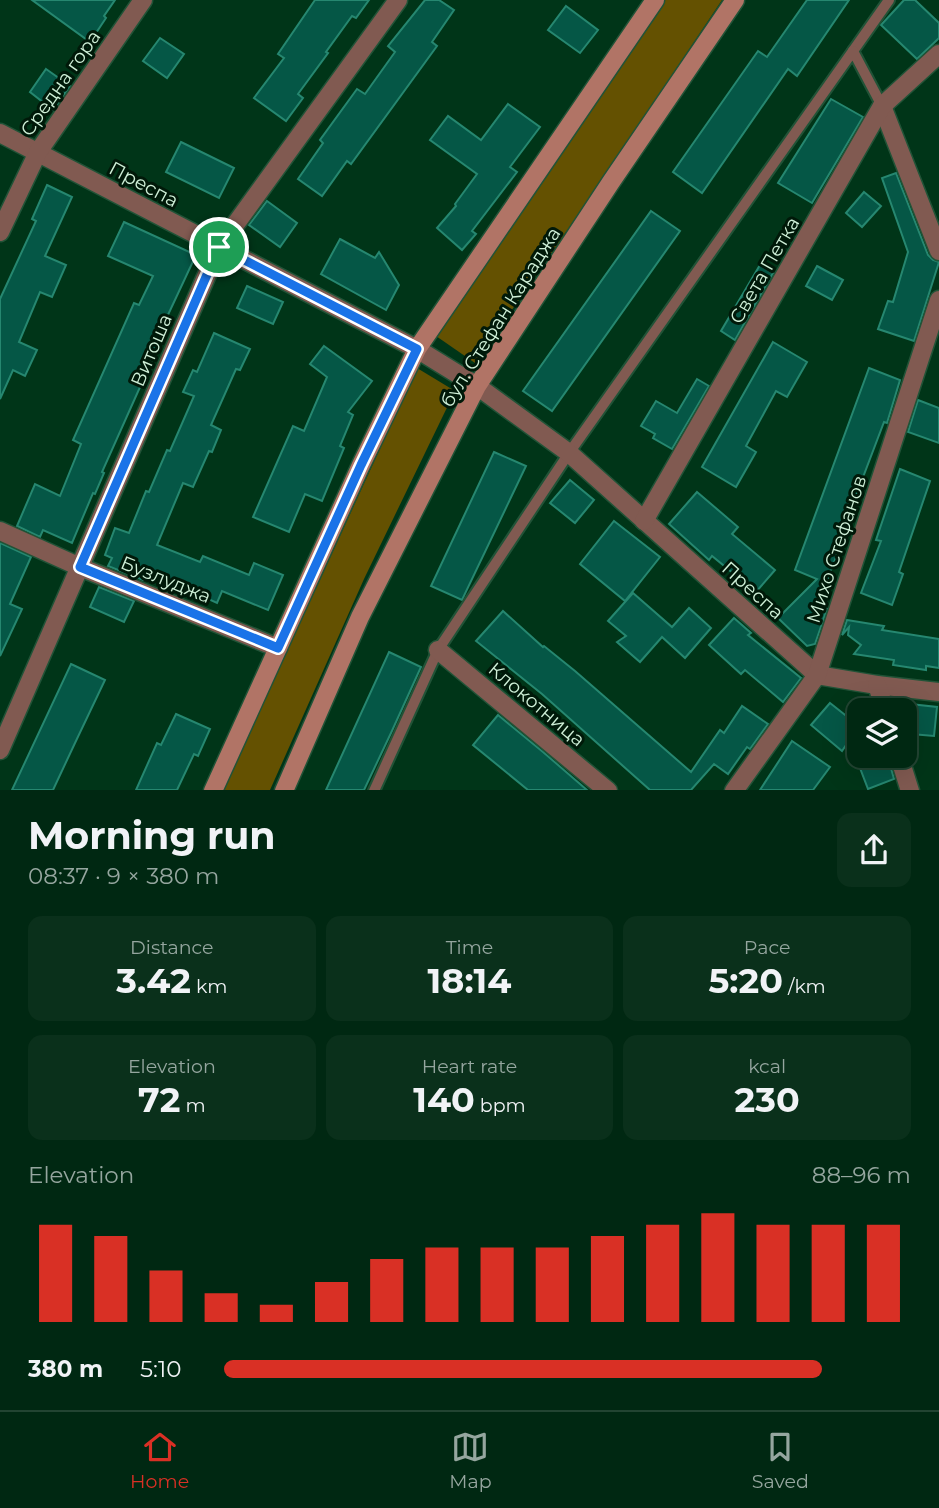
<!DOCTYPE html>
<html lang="en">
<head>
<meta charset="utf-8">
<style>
  :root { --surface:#002812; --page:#0a301b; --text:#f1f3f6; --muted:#95a69f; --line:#224432; --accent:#d93025 }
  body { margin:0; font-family:Montserrat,sans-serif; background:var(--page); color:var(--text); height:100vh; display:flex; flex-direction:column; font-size:26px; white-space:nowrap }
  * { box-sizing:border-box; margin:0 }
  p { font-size:23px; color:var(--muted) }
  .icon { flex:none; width:38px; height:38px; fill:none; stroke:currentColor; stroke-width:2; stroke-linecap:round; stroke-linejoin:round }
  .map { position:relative; height:790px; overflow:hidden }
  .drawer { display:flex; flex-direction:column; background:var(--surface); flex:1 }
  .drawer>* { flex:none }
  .controls { position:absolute; left:847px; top:698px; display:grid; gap:14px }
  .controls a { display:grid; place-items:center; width:70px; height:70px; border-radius:14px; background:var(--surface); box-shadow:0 7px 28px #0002,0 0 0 2px var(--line); font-size:35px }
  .pin { position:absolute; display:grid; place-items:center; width:60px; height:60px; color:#fff; margin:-30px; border:4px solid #fff; border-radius:50%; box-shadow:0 2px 7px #0007 }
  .round { display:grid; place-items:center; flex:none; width:74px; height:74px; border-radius:14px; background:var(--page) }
  .headline { display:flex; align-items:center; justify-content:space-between; height:119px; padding:0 28px }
  h1 { font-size:38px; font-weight:700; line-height:52px }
  .figures { display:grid; grid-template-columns:repeat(3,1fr); gap:10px; height:119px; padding:7px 28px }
  .figures div { display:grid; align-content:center; border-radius:14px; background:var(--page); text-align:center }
  .figures b { font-size:35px; font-weight:700 }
  .figures small { font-size:19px; font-weight:400 }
  .figures p { font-size:19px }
  .chart { height:196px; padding:14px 28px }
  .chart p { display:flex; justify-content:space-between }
  .chart svg { width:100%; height:126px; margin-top:7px; stroke:var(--accent); stroke-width:6 }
  ul { padding:0 28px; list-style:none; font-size:23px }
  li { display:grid; grid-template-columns:112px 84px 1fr; align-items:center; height:52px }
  li i { height:18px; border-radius:9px; background:var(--accent) }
  .tab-bar { display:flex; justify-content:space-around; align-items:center; height:98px; border-top:2px solid var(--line); background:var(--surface); font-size:19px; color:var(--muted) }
  .tab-bar a { display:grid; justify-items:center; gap:4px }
  .tab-bar .current { color:var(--accent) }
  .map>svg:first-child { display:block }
  .green { fill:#645101 }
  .building { fill:#055746; stroke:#268770; stroke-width:2 }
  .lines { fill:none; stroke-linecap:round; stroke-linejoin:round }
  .lane-casing { stroke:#215337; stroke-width:14 }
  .street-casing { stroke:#215337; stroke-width:21 }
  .secondary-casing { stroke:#215337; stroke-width:21 }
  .lane { stroke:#815a51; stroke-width:10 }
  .street { stroke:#815a51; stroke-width:18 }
  .secondary { stroke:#b17466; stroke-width:18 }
  .route-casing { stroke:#fff; stroke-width:14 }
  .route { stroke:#1a73e8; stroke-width:9 }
  .labels { text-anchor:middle; stroke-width:6; stroke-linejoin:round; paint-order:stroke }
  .street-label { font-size:19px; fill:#cff0d8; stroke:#001909 }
</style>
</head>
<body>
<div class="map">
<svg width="939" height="791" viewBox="0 0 939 791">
  <rect width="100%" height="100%" fill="#003518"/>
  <g class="green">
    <polygon points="665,0 722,0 602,180 475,363 436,336"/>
    <polygon points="417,368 455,391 364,579 270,790 223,791"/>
  </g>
  <g class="building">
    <polygon points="32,0 115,0 104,16 106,18 90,42"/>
    <polygon points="315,0 369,0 356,18 352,16 326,52 328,53 298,94 303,98 286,121 254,98 284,58 278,54"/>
    <polygon points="425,0 439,0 454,10 432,42 437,46 351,164 347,161 322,196 298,179 323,143 320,140 357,89 365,94 395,52 388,46"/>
    <polygon points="807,0 849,0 797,76 788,69 702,193 673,172 758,51 767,57"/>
    <polygon points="904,0 915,0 939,23 939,38 917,59 881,25"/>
    <polygon points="566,6 598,30 580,53 548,30"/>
    <polygon points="160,38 184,54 167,78 143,61"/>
    <polygon points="46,69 70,86 53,110 30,92"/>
    <polygon points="831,99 863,117 812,203 778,183"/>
    <polygon points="508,104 540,127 510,167 517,172 472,231 476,234 462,250 437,228 456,206 455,204 477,174 430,140 448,116 481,140"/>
    <polygon points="181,142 234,168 219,198 166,172"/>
    <polygon points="896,173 928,255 933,260 939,262 914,341 878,329 888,301 893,302 908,252 882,178"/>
    <polygon points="47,185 72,197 45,256 66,265 52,297 40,292 19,342 37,350 25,376 13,370 0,399 0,299 36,221 32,219"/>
    <polygon points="864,192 881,206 862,227 846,213"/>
    <polygon points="267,201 297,223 280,247 249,225"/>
    <polygon points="651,211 680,231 552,411 523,391"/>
    <polygon points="124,222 196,255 167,317 170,318 153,358 102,472 104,473 95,494 93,493 72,543 43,530 40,537 17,526 35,484 60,496 81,444 73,440 134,303 139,305 153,276 108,256"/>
    <polygon points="340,239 375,258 379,252 399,285 386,310 321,274"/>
    <polygon points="760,265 773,273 735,340 721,331"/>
    <polygon points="817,266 843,280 832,300 806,286"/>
    <polygon points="247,286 283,302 273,324 237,308"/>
    <polygon points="214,333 250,349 240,370 236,369 211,425 221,430 212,452 209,451 193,487 183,483 157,545 200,562 203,556 249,575 254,563 283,575 268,610 222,591 217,603 147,571 143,580 108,566 112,558 105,555 115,528 129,533 146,491 149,492 167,450 170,451 194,396 183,392 193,370 197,372"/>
    <polygon points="773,342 807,362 787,397 776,391 746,446 756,452 736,487 702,467"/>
    <polygon points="324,346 372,381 348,412 353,415 340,446 344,448 322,501 305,494 289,532 253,517 293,426 304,431 327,377 310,364"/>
    <polygon points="869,368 900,380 887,423 884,422 835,551 838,552 817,606 827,609 815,644 807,646 778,618 817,579 795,570"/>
    <polygon points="697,379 709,386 672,449 653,438 655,434 641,426 656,401 677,413"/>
    <polygon points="918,400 939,408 939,443 908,432"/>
    <polygon points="494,452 526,466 462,600 431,586"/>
    <polygon points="900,469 930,481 899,572 903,574 892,605 861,593 881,541 876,540"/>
    <polygon points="570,480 594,500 575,523 550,503"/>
    <polygon points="697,492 738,527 732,534 775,570 756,592 712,556 709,560 669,524"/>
    <polygon points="614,521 660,557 625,601 580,564"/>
    <polygon points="0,543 31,557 10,604 22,609 0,656"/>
    <polygon points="99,587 134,601 124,622 90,607"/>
    <polygon points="633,593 672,627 689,608 711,628 685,658 662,637 640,662 617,642 626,636 608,621"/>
    <polygon points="503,611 543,647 544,646 575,671 691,772 720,730 724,733 742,706 768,724 750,749 747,747 728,774 714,764 691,790 650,790 542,694 476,641"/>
    <polygon points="734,618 751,633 748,635 801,678 783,702 745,670 741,674 709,645"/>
    <polygon points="847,620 884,626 882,630 939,639 939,668 926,666 926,670 893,665 894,660 854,654 861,645 848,635 849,627 842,635"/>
    <polygon points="389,652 421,667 391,733 364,790 326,790"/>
    <polygon points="71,664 105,680 75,743 53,790 12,790"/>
    <polygon points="830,703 859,726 842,751 811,725"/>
    <polygon points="910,704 937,707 934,736 911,734 904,710"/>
    <polygon points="176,714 210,729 198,756 194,754 177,790 136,790 157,743 161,745"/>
    <polygon points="498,715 543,752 587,790 528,790 473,745"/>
    <polygon points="792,741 830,767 813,790 760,790"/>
    <polygon points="888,757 894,779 868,789 860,768"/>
  </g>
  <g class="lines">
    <defs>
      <g id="lane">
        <polyline points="853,51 889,0"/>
        <polyline points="374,791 438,650 569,453 853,51 882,106"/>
      </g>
      <g id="street">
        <polyline points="882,106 939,251"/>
        <polyline points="0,133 417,349 477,386 569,453 817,675 877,685 939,692"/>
        <polyline points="0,232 38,152 143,0"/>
        <polyline points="644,521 882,106 939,54"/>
        <polyline points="0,531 80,567 278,648"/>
        <polyline points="438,650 608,791"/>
        <polyline points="877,685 885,710"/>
        <polyline points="0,750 219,247 398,0"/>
        <polyline points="899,756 910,791"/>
        <polyline points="734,791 817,675 939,300"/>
      </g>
      <g id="secondary">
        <polyline points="213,791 361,465 417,349 655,0"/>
        <polyline points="284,791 360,617 477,386 611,182 735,0"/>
      </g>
    </defs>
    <use href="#lane" class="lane-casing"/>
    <use href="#street" class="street-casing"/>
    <use href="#secondary" class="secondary-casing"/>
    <use href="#lane" class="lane"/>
    <use href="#street" class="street"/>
    <use href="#secondary" class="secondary"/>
  </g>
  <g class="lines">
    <defs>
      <polygon id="route" points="219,247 417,349 361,465 278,648 80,567"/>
    </defs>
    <use href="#route" class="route-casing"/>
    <use href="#route" class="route"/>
  </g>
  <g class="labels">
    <g class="street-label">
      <text transform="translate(60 83) rotate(-55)" y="7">Средна гора</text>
      <text transform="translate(144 184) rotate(28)" y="7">Преспа</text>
      <text transform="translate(764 270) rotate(-60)" y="7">Света Петка</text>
      <text transform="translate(500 317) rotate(-58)" y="7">бул. Стефан Караджа</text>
      <text transform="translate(151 350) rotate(-67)" y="7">Витоша</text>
      <text transform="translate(836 549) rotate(-72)" y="7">Михо Стефанов</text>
      <text transform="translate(166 579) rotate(22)" y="7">Бузлуджа</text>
      <text transform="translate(753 590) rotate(42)" y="7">Преспа</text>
      <text transform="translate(537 704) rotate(40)" y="7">Клокотница</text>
    </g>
  </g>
</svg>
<div class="controls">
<a><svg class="icon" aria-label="layers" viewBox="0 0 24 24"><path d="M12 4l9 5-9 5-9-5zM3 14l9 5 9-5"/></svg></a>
</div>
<div class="pin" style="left:219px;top:247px;background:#1e9e55"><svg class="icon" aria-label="arrive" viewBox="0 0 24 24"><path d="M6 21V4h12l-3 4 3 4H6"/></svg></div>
</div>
<section class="drawer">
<div class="headline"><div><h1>Morning run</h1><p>08:37 · 9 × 380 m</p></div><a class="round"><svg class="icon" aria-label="share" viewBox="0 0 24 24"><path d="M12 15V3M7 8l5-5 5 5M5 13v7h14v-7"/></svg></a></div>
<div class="figures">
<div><p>Distance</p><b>3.42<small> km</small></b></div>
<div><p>Time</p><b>18:14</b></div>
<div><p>Pace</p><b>5:20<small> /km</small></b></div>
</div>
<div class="figures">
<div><p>Elevation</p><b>72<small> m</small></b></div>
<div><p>Heart rate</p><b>140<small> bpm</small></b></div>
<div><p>kcal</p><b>230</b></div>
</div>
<div class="chart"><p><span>Elevation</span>88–96 m</p>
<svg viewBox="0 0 160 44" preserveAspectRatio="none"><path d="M5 44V10M15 44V14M25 44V26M35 44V34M45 44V38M55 44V30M65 44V22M75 44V18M85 44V18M95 44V18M105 44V14M115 44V10M125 44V6M135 44V10M145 44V10M155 44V10"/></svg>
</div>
<ul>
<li><b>380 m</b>5:10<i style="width:87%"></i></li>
</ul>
</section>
<nav class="tab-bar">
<a class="current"><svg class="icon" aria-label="home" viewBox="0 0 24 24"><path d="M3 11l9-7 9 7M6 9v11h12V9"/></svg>Home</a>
<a><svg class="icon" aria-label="map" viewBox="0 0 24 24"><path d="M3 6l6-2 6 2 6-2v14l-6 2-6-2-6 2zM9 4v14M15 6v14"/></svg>Map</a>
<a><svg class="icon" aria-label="saved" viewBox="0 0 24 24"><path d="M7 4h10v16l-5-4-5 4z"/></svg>Saved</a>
</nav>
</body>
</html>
